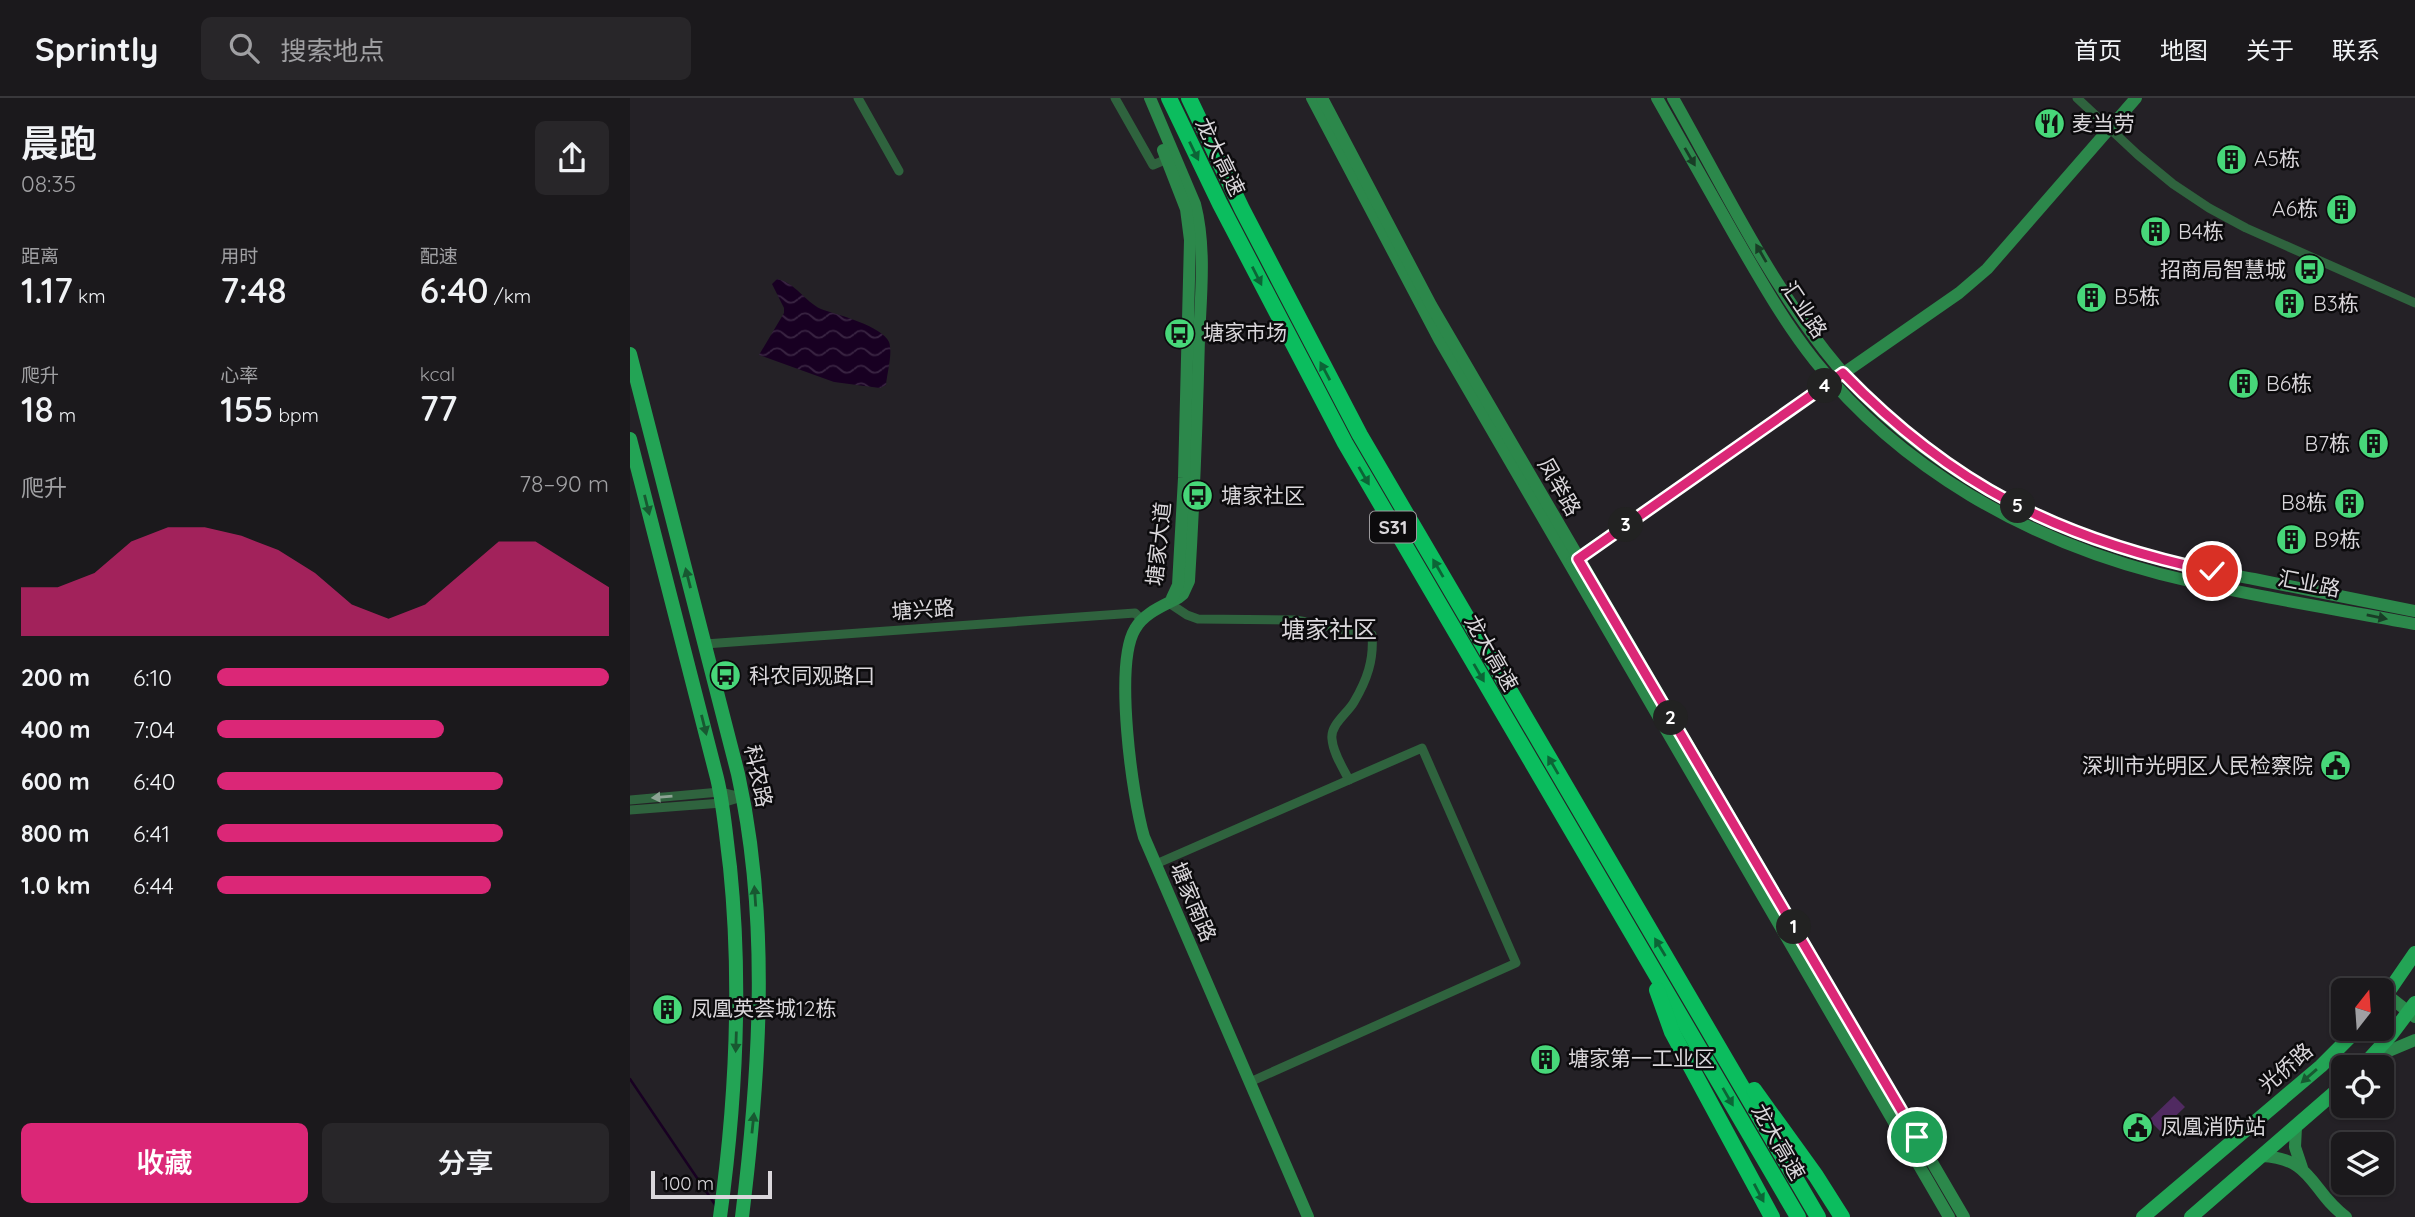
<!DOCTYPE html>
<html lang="zh">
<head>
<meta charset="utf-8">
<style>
  :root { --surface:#1b191c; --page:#282629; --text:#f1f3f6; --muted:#a0a0a3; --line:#39383b; --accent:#db2777 }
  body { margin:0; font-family:Quicksand,"Noto Sans SC",sans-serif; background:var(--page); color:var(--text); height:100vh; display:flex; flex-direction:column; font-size:26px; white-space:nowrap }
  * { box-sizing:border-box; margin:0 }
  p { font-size:23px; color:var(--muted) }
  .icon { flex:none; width:38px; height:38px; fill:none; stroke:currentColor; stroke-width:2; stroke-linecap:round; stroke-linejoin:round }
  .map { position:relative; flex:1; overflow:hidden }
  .panel { display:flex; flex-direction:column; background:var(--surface); width:630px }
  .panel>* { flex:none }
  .needle { width:46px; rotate:17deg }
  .tools { position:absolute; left:1701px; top:880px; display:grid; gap:14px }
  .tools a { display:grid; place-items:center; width:63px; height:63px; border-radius:10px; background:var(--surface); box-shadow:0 2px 5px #0004,0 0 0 2px var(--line); font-size:35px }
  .scale { position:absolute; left:21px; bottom:18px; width:121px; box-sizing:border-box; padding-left:7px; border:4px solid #dad7db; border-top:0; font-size:19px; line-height:24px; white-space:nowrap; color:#dad7db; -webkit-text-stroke:5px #0c0b0d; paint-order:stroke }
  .pin { position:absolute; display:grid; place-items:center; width:60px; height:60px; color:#fff; margin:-30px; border:4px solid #fff; border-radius:50%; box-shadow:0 2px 7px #0007 }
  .km { position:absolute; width:35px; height:35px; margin:-18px; border-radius:50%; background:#222; color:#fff; font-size:19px; line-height:35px; text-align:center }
  .round { display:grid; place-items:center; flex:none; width:74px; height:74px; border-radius:10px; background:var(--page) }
  .headline { display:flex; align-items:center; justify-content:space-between; height:119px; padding:0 21px }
  h1 { font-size:38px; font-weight:600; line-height:52px }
  .figures { display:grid; grid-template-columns:repeat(3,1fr); gap:10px; height:119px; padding:7px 21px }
  .figures div { display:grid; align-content:center }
  .figures b { font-size:35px; font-weight:600 }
  .figures small { font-size:19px; font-weight:400 }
  .figures p { font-size:19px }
  .chart { height:196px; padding:14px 21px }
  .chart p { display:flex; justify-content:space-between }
  .chart svg { width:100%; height:126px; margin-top:7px; fill:var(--accent); opacity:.7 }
  .primary-button { display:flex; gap:14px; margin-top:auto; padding:14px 21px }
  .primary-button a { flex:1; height:80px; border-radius:10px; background:var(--accent); color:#fff; font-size:28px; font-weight:600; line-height:80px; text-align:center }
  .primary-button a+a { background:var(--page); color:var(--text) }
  ul { padding:0 21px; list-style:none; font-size:23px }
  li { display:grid; grid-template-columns:112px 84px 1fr; align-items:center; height:52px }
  li i { height:18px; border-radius:9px; background:var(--accent) }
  header { display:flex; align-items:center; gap:42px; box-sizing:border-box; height:98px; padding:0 35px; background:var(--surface); border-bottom:2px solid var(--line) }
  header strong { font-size:33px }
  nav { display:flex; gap:38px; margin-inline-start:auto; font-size:24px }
  .search { width:490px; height:63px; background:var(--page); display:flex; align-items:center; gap:18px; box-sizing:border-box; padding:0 24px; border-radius:10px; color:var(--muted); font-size:26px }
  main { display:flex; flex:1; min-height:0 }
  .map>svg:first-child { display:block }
  .garden { fill:#502a61 }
  .water { fill:url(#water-waves) }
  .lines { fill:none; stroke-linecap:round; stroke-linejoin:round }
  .stream { stroke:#180022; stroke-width:2.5 }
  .street { stroke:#2f633e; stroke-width:9 }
  .secondary { stroke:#2c884b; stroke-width:12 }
  .primary { stroke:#23a455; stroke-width:14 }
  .highway { stroke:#0bbd5e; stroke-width:16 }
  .oneway { fill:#0c6436 }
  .oneway2 { fill:#193d26 }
  .oneway3 { fill:#185831 }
  .oneway4 { fill:#8da394 }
  .route-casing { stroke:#fff; stroke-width:14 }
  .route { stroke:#db2777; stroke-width:9 }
  .labels { text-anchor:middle; stroke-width:5; stroke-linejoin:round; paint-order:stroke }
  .shield { fill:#0c0b0d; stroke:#9c9a9d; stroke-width:2 }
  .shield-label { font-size:19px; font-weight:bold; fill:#dad7db }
  .poi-label { font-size:21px; fill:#dad7db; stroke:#0c0b0d; text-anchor:start }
  .street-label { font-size:21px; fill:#dad7db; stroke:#0c0b0d }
  .quarter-label { font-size:24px; fill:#dad7db; stroke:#0c0b0d }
</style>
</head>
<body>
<header>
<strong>Sprintly</strong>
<div class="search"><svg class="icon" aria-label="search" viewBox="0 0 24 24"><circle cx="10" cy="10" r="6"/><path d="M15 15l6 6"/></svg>搜索地点</div>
<nav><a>首页</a><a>地图</a><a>关于</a><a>联系</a></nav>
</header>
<main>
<section class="panel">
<div class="headline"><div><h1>晨跑</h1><p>08:35</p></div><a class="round"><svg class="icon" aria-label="share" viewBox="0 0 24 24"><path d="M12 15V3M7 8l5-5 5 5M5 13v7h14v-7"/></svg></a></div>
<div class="figures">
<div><p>距离</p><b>1.17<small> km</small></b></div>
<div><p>用时</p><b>7:48</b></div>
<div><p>配速</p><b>6:40<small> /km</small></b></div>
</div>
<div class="figures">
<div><p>爬升</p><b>18<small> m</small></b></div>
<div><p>心率</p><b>155<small> bpm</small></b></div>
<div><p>kcal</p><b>77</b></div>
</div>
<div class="chart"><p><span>爬升</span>78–90 m</p>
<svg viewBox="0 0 160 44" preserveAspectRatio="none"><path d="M0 44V27L10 27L20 22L30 11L40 6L50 6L60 9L70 14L80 22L90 33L100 38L110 33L120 22L130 11L140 11L150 19L160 27V44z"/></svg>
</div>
<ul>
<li><b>200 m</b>6:10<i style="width:100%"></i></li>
<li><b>400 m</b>7:04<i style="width:58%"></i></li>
<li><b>600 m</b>6:40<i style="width:73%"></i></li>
<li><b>800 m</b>6:41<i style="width:73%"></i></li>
<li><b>1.0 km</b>6:44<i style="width:70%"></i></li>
</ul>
<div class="primary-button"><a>收藏</a><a>分享</a></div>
</section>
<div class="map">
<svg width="1785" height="1119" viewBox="0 0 1785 1119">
  <defs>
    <pattern id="water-waves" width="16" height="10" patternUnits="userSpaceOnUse" patternTransform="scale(1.75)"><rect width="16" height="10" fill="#180022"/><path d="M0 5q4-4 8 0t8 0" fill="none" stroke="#392442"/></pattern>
  </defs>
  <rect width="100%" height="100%" fill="#242126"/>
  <polygon class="garden" points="1544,998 1555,1009 1530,1033 1519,1022"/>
  <path class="water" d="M 147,181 C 166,185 174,203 191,211 C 208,217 252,228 259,244 C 263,255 257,275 256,287 L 250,290 L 204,284 L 129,257 L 154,215 L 154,210 L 142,186 Z"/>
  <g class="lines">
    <polyline class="stream" points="0,981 86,1108"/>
    <g class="street">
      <polyline points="228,0 269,73"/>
      <polyline points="485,0 523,67 537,61"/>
      <polyline points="1447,0 1508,57 1543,86 1579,110 1616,130 1785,205"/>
      <path d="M 539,505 L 557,517 L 568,521 L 666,522 L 742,537 C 744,562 737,582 724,604 C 717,616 700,627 702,641 C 703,655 713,670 719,682"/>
      <polyline points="75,546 505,515 512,522"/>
      <polyline points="0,702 90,694 111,699"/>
      <polyline points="0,712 92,705 112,699"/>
      <polyline points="526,766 792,650 886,865 620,984"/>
    </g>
    <g class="secondary">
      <path d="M 520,0 L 565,106 C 576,149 571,196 569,240 C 567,321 564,402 559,483 L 553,496 L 548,500 C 533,508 514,515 505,531 C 484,566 502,698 514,739 L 678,1119"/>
      <polyline points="682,0 809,241 1319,1119"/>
      <polyline points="692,0 801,207 1334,1119"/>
      <path d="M 1027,0 C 1053,46 1079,92 1105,138 C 1130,181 1154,224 1185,263 C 1271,371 1398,442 1530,476 C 1614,497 1700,510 1785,526"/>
      <path d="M 1043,0 C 1091,85 1135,176 1195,253 C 1269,348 1377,414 1490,450 C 1534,464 1579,472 1624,481 C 1678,492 1731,502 1785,513"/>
      <polyline points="533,52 556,111 560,142 554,380 548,487 542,500"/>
      <polyline points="942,464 1329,195 1357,171 1506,0"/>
      <polyline points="1757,897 1785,919"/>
      <polyline points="1742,960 1785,942"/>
      <polyline points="1666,1029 1665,1049 1672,1070"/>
      <path d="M 1631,1058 C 1684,1060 1680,1093 1716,1119"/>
    </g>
    <g class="primary">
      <path d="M 0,256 L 108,676 C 140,821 130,973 112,1119"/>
      <path d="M 0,341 L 87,680 C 94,709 96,739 100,769 C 112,886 106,1003 90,1119"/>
      <polyline points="1752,903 1785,855"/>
      <polyline points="1731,970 1761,937 1785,905"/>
      <polyline points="1513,1119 1691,968 1728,931"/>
      <polyline points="1561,1119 1713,987"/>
    </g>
    <g class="highway">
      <polyline points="539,0 590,106 715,345 1168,1119"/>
      <polyline points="559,0 612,111 730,337 1188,1119"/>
      <polyline points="1027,892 1042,934 1142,1119"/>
      <polyline points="1124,992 1186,1078 1212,1119"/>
    </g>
  </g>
  <defs><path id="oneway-solid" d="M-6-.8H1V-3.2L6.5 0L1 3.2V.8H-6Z" transform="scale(1.75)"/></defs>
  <g class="oneway">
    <use href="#oneway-solid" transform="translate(564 53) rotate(64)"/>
    <use href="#oneway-solid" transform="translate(627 178) rotate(63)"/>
    <use href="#oneway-solid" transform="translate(695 273) rotate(-118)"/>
    <use href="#oneway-solid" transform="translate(734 378) rotate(60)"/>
    <use href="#oneway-solid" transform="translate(808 470) rotate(-120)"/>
    <use href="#oneway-solid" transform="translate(849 575) rotate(60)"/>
    <use href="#oneway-solid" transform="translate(923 667) rotate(-120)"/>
    <use href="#oneway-solid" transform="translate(1030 849) rotate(-121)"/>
    <use href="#oneway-solid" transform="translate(1098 999) rotate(60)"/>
    <use href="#oneway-solid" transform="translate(1129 1095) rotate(62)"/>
  </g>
  <g class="oneway2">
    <use href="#oneway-solid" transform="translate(1060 59) rotate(60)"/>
    <use href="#oneway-solid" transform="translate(1131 155) rotate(-120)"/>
    <use href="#oneway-solid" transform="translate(1747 519) rotate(11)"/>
  </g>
  <g class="oneway3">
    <use href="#oneway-solid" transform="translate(17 407) rotate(76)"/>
    <use href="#oneway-solid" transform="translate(58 480) rotate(-104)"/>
    <use href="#oneway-solid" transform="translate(74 627) rotate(76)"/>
    <use href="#oneway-solid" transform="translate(125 798) rotate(-94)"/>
    <use href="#oneway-solid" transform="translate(106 944) rotate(92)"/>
    <use href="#oneway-solid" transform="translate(1679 978) rotate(139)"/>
    <use href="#oneway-solid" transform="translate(123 1025) rotate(-84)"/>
  </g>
  <use class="oneway4" href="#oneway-solid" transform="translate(32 699) rotate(175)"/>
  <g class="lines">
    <defs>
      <path id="route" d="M 1287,1039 L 948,461 L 1213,275 C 1322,388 1430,441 1582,473"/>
    </defs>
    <use href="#route" class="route-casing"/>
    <use href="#route" class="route"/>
  </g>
  <defs>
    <symbol id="restaurant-disc" viewBox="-11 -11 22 22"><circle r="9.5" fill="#47d779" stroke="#0c0b0d"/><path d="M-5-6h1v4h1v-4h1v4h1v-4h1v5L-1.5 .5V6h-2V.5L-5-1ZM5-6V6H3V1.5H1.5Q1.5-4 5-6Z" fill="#111"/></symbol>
    <symbol id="building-disc" viewBox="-11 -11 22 22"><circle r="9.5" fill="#47d779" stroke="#0c0b0d"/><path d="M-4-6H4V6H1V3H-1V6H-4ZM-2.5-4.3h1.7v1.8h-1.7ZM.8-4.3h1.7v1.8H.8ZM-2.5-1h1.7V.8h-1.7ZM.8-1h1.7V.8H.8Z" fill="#111"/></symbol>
    <symbol id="bus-disc" viewBox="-11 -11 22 22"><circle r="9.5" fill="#47d779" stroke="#0c0b0d"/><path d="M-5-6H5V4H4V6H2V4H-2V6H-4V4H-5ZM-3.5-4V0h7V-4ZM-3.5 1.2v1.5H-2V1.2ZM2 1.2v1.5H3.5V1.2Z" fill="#111"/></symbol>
    <symbol id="civic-disc" viewBox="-11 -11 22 22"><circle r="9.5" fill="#47d779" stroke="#0c0b0d"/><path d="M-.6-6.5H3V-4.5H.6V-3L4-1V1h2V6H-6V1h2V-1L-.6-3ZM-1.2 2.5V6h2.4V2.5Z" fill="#111"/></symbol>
  </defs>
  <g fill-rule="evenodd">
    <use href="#restaurant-disc" x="1402" y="8" width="35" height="35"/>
    <use href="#building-disc" x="1584" y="44" width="35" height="35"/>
    <use href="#building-disc" x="1694" y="94" width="35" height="35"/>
    <use href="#building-disc" x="1508" y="116" width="35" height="35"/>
    <use href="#bus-disc" x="1662" y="154" width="35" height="35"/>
    <use href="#building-disc" x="1444" y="182" width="35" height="35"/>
    <use href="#building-disc" x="1642" y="188" width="35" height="35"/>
    <use href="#bus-disc" x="532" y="218" width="35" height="35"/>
    <use href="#building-disc" x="1596" y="268" width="35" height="35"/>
    <use href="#building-disc" x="1726" y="328" width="35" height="35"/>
    <use href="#bus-disc" x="550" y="380" width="35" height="35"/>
    <use href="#building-disc" x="1702" y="388" width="35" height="35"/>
    <use href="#building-disc" x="1644" y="424" width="35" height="35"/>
    <use href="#bus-disc" x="78" y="560" width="35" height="35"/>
    <use href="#civic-disc" x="1688" y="650" width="35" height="35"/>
    <use href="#building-disc" x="20" y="894" width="35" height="35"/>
    <use href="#building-disc" x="898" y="944" width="35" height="35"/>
    <use href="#civic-disc" x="1490" y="1012" width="35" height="35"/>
  </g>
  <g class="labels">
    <rect class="shield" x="740" y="413.5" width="46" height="31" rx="5"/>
    <g class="shield-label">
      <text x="763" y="436">S31</text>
    </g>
    <g class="poi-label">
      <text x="1442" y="33">麦当劳</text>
      <text x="1624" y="68">A5栋</text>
      <text x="1688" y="118" text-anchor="end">A6栋</text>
      <text x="1548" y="141">B4栋</text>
      <text x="1656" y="179" text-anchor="end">招商局智慧城</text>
      <text x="1484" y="206">B5栋</text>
      <text x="1683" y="213">B3栋</text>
      <text x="573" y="242">塘家市场</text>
      <text x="1636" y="293">B6栋</text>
      <text x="1720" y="353" text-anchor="end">B7栋</text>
      <text x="591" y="405">塘家社区</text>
      <text x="1697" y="412" text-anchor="end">B8栋</text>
      <text x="1684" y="449">B9栋</text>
      <text x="119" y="585">科农同观路口</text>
      <text x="1683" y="675" text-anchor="end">深圳市光明区人民检察院</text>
      <text x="61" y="918">凤凰英荟城12栋</text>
      <text x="938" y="968">塘家第一工业区</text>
      <text x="1531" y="1036">凤凰消防站</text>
    </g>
    <g class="street-label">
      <text transform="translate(590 59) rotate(64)" y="7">龙大高速</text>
      <text transform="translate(1174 212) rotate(56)" y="7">汇业路</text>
      <text transform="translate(929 389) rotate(60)" y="7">凤举路</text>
      <text transform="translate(529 446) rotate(-84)" y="7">塘家大道</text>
      <text transform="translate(1679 486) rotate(11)" y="7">汇业路</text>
      <text transform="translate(293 512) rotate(-4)" y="7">塘兴路</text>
      <text transform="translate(861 555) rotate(60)" y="7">龙大高速</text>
      <text transform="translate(128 678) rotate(78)" y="7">科农路</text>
      <text transform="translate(563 804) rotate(67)" y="7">塘家南路</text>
      <text transform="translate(1656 970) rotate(-41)" y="7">光侨路</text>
      <text transform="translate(1148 1044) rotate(60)" y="7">龙大高速</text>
    </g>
    <g class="quarter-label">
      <text x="699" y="540">塘家社区</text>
    </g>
  </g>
</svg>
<div class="tools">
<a><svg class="needle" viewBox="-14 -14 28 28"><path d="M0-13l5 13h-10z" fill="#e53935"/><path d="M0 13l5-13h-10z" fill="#a0a0a3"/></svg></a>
<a><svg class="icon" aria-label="locate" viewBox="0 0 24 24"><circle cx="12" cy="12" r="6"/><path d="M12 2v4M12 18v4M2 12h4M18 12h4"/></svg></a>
<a><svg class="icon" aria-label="layers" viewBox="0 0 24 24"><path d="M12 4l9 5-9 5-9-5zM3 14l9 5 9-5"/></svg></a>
</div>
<div class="scale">100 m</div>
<div class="pin" style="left:1287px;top:1039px;background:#1e9e55"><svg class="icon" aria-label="arrive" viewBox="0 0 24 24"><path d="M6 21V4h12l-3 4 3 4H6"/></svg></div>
<div class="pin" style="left:1582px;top:473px;background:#d93025"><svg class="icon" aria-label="check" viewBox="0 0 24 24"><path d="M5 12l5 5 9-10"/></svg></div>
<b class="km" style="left:1164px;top:829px">1</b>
<b class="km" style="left:1041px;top:620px">2</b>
<b class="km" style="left:996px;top:427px">3</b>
<b class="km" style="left:1195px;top:288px">4</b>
<b class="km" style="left:1388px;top:408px">5</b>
</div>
</main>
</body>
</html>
